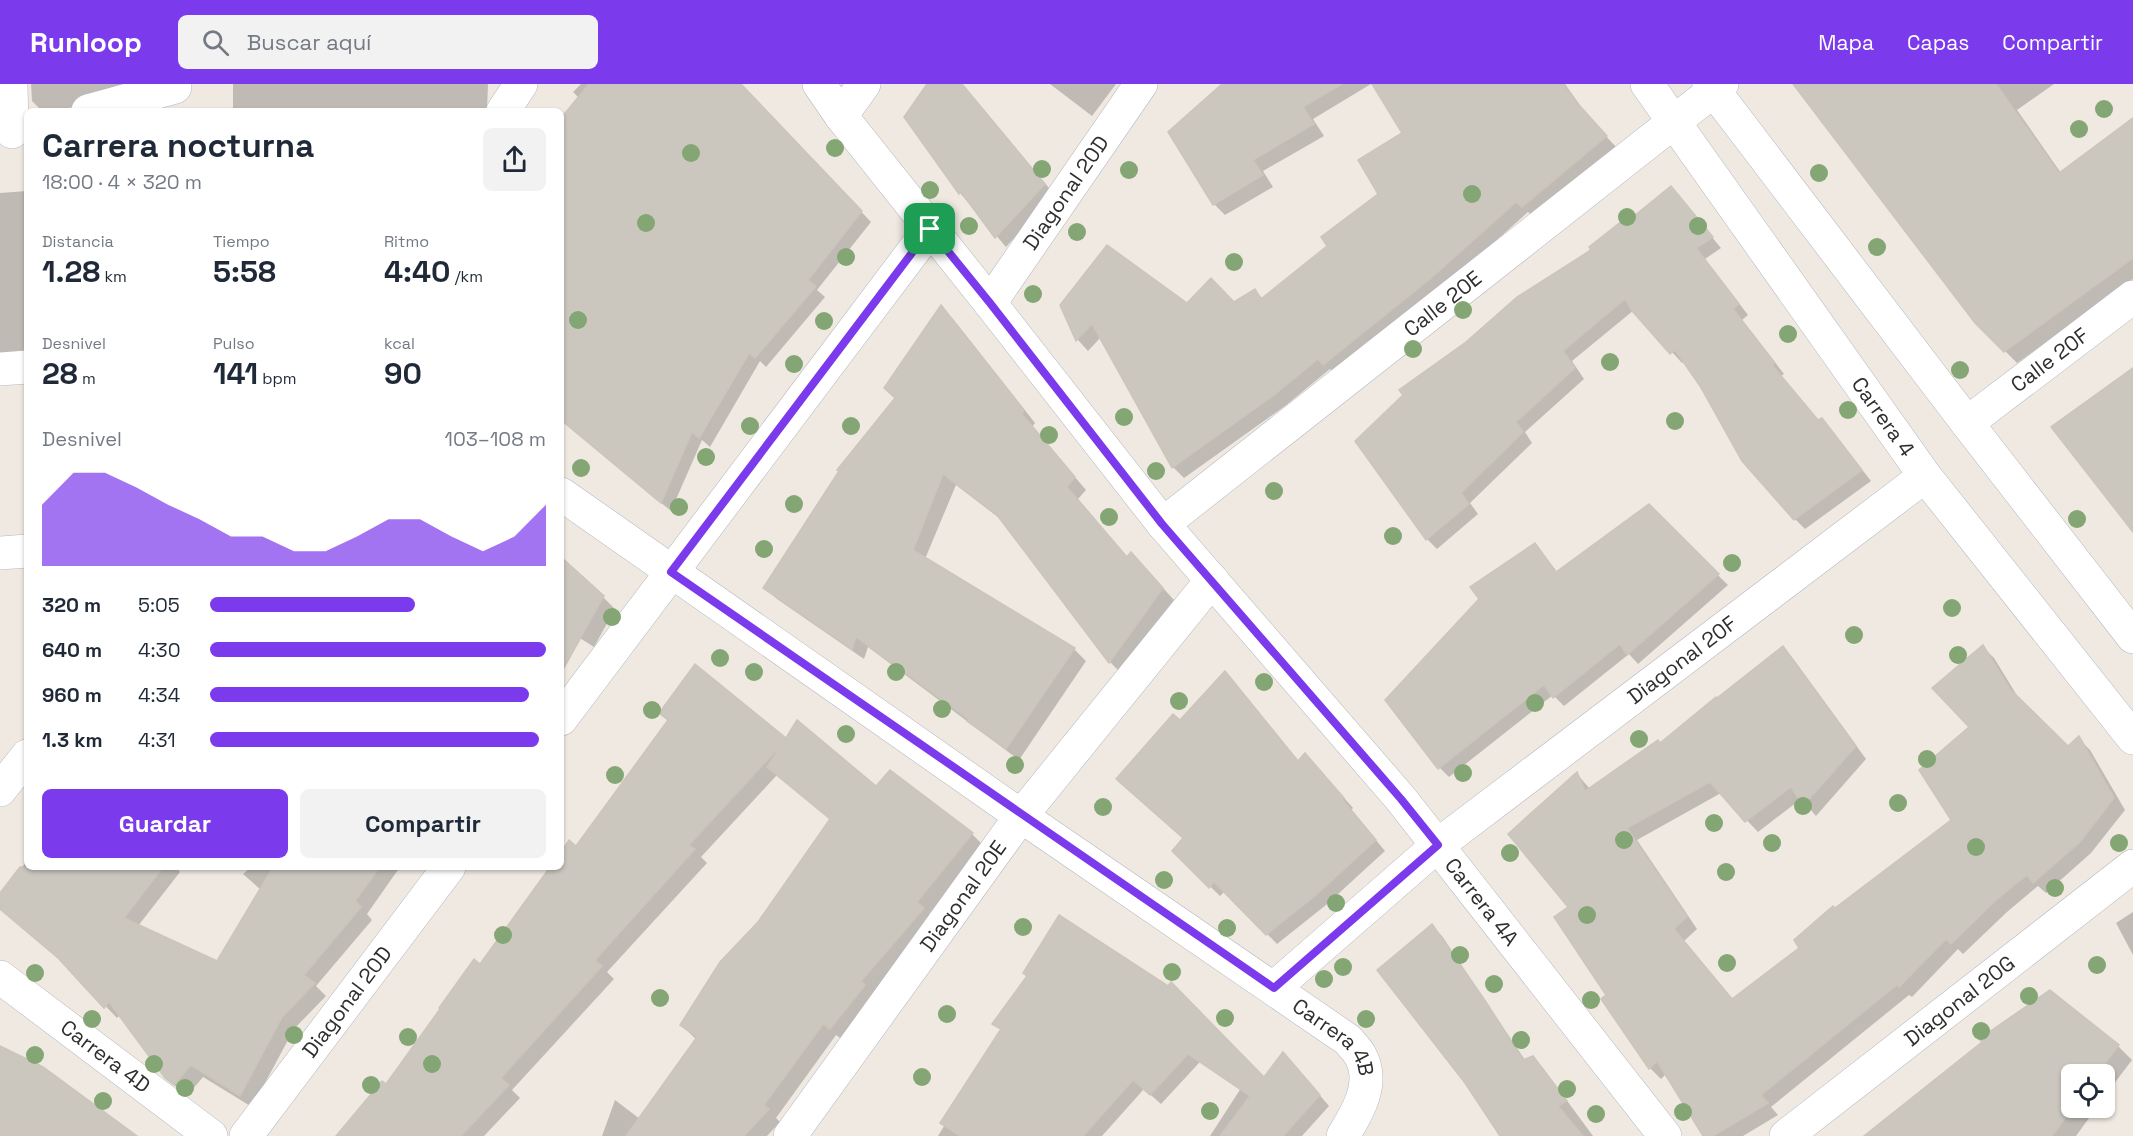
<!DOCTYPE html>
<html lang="es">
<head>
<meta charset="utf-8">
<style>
  :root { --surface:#fff; --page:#f2f2f3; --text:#1f2937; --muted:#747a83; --accent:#7c3aed }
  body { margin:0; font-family:"Space Grotesk",sans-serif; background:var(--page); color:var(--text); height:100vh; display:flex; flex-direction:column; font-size:22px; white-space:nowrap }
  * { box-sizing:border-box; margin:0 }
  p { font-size:20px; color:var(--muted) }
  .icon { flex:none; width:33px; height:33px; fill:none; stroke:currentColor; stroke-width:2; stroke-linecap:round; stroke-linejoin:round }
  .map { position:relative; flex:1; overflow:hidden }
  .panel { position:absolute; left:24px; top:24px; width:540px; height:762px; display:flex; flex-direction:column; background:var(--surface); border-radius:9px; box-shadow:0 2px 4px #0004 }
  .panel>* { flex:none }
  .controls { position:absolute; left:2061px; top:980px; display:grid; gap:12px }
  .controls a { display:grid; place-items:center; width:54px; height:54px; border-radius:9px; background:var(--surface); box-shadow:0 2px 4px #0004; font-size:30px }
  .pin { position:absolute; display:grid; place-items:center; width:51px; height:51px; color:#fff; margin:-26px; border-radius:12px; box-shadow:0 3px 9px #0006 }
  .round { display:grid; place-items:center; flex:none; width:63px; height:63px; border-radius:9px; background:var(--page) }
  .headline { display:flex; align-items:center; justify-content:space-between; height:102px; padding:0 18px }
  h1 { font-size:33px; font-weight:600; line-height:45px }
  .figures { display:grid; grid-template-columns:repeat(3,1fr); gap:9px; height:102px; padding:6px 18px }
  .figures div { display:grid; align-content:center }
  .figures b { font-size:30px; font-weight:600 }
  .figures small { font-size:16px; font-weight:400 }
  .figures p { font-size:16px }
  .chart { height:168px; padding:12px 18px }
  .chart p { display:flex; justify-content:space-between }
  .chart svg { width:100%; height:108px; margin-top:6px; fill:var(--accent); opacity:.7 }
  .cta { display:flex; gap:12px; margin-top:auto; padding:12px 18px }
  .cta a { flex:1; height:69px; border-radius:9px; background:var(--accent); color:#fff; font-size:24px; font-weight:600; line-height:69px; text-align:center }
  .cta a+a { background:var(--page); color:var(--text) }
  ul { padding:0 18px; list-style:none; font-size:20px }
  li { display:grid; grid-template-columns:96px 72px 1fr; align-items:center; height:45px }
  li i { height:15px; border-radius:8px; background:var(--accent) }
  header { display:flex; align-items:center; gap:36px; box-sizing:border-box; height:84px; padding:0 30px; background:var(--accent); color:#fff }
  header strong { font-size:28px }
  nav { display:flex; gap:33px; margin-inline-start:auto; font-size:21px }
  .search { width:420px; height:54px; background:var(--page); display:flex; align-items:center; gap:15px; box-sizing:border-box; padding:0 21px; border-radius:9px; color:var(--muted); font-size:22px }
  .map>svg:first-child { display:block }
  .shadow { fill:#0003 }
  .building { fill:#cbc7bf; stroke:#cbc5ba; stroke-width:1.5 }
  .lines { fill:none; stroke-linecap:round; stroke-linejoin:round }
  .street-casing { stroke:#b4b7c1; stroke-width:34 }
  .secondary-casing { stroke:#b4b7c1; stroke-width:34 }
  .street { stroke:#fff; stroke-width:33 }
  .secondary { stroke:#fff; stroke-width:33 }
  .tree { fill:#84a574 }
  .route-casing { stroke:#fff; stroke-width:12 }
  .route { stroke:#7c3aed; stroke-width:8 }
  .labels { text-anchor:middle; stroke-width:5; stroke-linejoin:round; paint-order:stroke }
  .street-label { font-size:21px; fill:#2e2e2e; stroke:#fff }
</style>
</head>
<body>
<header>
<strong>Runloop</strong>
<div class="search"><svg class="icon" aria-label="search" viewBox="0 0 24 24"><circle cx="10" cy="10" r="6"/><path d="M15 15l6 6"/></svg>Buscar aquí</div>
<nav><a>Mapa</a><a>Capas</a><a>Compartir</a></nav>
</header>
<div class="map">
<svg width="2133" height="1052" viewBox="0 0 2133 1052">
  <rect width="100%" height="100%" fill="#efe9e1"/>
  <g class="shadow">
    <polygon points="31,0 133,0 61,27 42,27 32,17"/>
    <polygon points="233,0 488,0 487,27 233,27"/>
    <polygon points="581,0 740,0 871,138 817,206 825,213 766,283 760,277 710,363 702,356 671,427 561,336 561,36 579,14 573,8"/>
    <polygon points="929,0 962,0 1054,110 1006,163 960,109 906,33"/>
    <polygon points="1050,0 1116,0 1092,32"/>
    <polygon points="1222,0 1371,0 1313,35 1324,52 1263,87 1273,103 1225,131 1214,120"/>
    <polygon points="1374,0 1565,0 1589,34 1617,64 1534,133 1528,128 1441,206 1335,291 1330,285 1285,322 1184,394 1173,383 1101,253 1088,267 1078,256 1062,221 1187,221 1234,219 1255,207 1263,215 1329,162 1380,110 1404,50"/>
    <polygon points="1820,0 2054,0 2017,26 2061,89 2133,35 2133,195 2017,279 1976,238"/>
    <polygon points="1671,104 1721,164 1705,175 1748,231 1742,236 1784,290 1781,292 1819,337 1821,336 1831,346 1871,397 1805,445 1795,435 1684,277 1682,279 1634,226 1572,277 1584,295 1525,348 1532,359 1470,419 1478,430 1437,465 1427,455 1593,166"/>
    <polygon points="27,107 27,270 0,275 0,109"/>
    <polygon points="941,223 953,235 1035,339 1032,343 1086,406 1078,415 1128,475 1143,482 1174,516 1121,589 1110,578 1003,437 956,401 925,475 1074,565 1086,577 1019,676 868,563 864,575 777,515 765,503 896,315"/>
    <polygon points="1648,422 1728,501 1638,580 1629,570 1564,622 1553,611 1449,693 1440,684 1535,460 1558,489"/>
    <polygon points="603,513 615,525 594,563 575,551 561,569"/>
    <polygon points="1983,563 1994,574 2021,618 2068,664 2079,655 2090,666 2125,726 2091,769 2046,809 2038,802 2007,828 1963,870 1958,865 1912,913 1909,911 1771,1023 1778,1031 1743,1052 1705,1052 1667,989 1661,995 1650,984 1608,912 1570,823 1577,690 1590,705 1660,661 1783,564 1794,576 1866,675 1816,732 1801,715 1758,748 1721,709 1637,756 1697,845 1684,857 1733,916 1801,864 1835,826 1953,736 1972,643"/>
    <polygon points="1225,589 1299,678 1315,681 1353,724 1351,726 1385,767 1326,821 1277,860 1225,807 1220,812 1174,767 1184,755 1128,705 1180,638"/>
    <polygon points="786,656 876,704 972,750 984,762 929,830 936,838 872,910 876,914 843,956 836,951 776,1034 780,1038 767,1052 602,1052 615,1016 640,1035 697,956 681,941 760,839 831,736 777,691 701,773 707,779 607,888 614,895 512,1006 520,1014 484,1052 338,1052 386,1002 481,882 552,783 561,783 561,770"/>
    <polygon points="27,777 27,783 176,783 180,788 138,842 217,879 261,806 243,790 251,783 400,783 367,830 372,836 316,902 326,912 294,945 252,1023 203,993 187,1012 179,1006 167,993 120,931 117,934 68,883 0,824 0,812"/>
    <polygon points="2133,828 2133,871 2116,839"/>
    <polygon points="1432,842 1442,852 1525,976 1533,973 1543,984 1593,1052 1499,1052 1489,1032"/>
    <polygon points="994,939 1223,953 1161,1020 1144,1005 1102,1052 938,1052 1002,947"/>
    <polygon points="2118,962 2132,976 2104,1013 2104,990 2072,990 2072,1023 2097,1023 2076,1052 1864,1052"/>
    <polygon points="1293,980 1329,1022 1302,1052 1210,1052 1254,984 1264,995"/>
  </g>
  <g class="building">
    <polygon points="589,0 741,0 862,127 808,196 816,202 755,274 749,269 699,354 692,348 661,419 561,336 561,34"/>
    <polygon points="927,0 962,0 1045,100 995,154 961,108 959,110 904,33"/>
    <polygon points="1222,0 1342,0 1303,23 1314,40 1253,76 1263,91 1213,121 1168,48"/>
    <polygon points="1372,0 1563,0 1579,21 1607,52 1522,123 1516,118 1430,195 1323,281 1318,275 1274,311 1172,384 1092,240 1076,257 1060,221 1107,161 1187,219 1211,194 1234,218 1255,205 1261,215 1327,162 1321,153 1378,110 1358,76 1402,49"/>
    <polygon points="1793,0 1996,0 2059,89 2133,34 2133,174 2004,268 1975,239"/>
    <polygon points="1671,102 1713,153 1696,164 1739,220 1733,225 1775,279 1772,281 1818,336 1822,334 1862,386 1794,436 1742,377 1700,302 1675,266 1670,270 1633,228 1625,215 1563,267 1575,284 1516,338 1523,348 1461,409 1469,420 1426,456 1355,357 1403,311 1399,306 1466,258 1517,213 1591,166 1589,163 1627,133 1629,136"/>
    <polygon points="941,221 1024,326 1022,330 1075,393 1067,403 1127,473 1131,468 1163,504 1109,579 997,431 943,390 913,466 1075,564 1006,665 967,637 968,635 856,553 852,565 763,504 839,387 837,386 895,314 884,304"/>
    <polygon points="2133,284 2133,448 2051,343"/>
    <polygon points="1649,420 1719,490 1627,571 1620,560 1553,614 1544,601 1438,685 1385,616 1479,515 1470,503 1535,459 1556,488"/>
    <polygon points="561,473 604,512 561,589"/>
    <polygon points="1983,561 2010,605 2068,662 2079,652 2114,714 2080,758 2033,799 2027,791 1996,816 1951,860 1946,855 1899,903 1898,900 1761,1011 1768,1019 1713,1052 1703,1052 1657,977 1649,985 1601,915 1606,911 1554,833 1568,823 1508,750 1577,688 1585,707 1658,656 1660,659 1716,613 1717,614 1783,562 1856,662 1803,722 1791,703 1745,738 1710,698 1627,744 1687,833 1674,845 1732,915 1799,864 1794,856 1833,822 1835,824 1951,736 1919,686 1969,643 1932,604"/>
    <polygon points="695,580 786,654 797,636 876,702 890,686 973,749 917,818 924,824 861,897 865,901 830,945 823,940 764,1021 769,1025 744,1052 626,1052 697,953 680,941 720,878 758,838 830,735 767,683 782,660 689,761 695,765 595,876 602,882 501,994 509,1001 461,1052 336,1052 382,997 386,1000 440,925 439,924 474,875 480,880 550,783 561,783 561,768 569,756 576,762 668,636 659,629"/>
    <polygon points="1225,587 1298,677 1305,669 1344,714 1342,715 1376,756 1316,811 1266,851 1214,798 1209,804 1172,767 1183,754 1116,695 1173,630 1180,636"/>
    <polygon points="20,783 163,783 124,834 217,877 273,783 380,783 355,817 361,823 304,891 315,899 282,933 240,1012 191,981 174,1001 165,994 109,918 104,924 58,874 0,825 0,809"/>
    <polygon points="1059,831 1168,902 1171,898 1264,993 1283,968 1320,1011 1283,1052 1220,1052 1250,1012 1188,970 1150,1011 1133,996 1083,1052 960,1052 940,1039 1001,945 992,940 1027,892 1023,889"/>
    <polygon points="1432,840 1486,918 1523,976 1533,972 1567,1017 1558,1022 1583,1052 1500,1052 1465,999 1377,886"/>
    <polygon points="2050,906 2119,961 2097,990 2072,990 2073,1023 2052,1052 1864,1052 1982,958 1979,955"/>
    <polygon points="0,962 43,983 137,1052 0,1052"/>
  </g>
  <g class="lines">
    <defs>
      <g id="street">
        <polyline points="11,0 12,48"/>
        <path id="s1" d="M 819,0 L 841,32 L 990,219 L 1163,440 L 1401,715 L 1665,1052"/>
        <polyline points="88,27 175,3 174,0"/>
        <polyline points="503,27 521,0"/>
        <polyline points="841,32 864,0"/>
        <path id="s2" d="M 990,219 L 1141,0"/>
        <polyline points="0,285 27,283"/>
        <path id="s3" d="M 1967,339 L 2133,213"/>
        <path id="s4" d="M 561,410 L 1021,732 L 1348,956 C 1352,961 1357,966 1360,971 C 1376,999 1357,1029 1343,1052"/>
        <path id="s5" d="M 1163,440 L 1722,0"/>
        <polyline points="0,469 27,467"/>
        <polyline points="561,635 930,145"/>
        <polyline points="0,706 27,672"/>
        <path id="s6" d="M 0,893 L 211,1052"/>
        <path id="s7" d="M 1274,904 L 1438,761 L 1925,392"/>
        <path id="s8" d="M 246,1052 L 449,783"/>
        <path id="s9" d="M 790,1052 L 1021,732 L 1212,496"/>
        <path id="s10" d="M 1786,1052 L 2133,782"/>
      </g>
      <g id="secondary">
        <path id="s11" d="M 1647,0 L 1925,392 L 2133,654"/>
        <polyline points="1709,0 1967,339 2133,553"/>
      </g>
    </defs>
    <use href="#street" class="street-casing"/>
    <use href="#secondary" class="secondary-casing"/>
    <use href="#street" class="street"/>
    <use href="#secondary" class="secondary"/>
  </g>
  <g class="tree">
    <circle cx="2104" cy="25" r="9"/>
    <circle cx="2079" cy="45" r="9"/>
    <circle cx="835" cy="64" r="9"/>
    <circle cx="691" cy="69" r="9"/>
    <circle cx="1042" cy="85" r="9"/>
    <circle cx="1129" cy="86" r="9"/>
    <circle cx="1819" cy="89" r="9"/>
    <circle cx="930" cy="106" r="9"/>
    <circle cx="1472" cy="110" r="9"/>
    <circle cx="1627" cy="133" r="9"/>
    <circle cx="646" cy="139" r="9"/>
    <circle cx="969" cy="142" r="9"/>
    <circle cx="1698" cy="142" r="9"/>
    <circle cx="1077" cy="148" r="9"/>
    <circle cx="1877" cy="163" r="9"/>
    <circle cx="846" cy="173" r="9"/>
    <circle cx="1234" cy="178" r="9"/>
    <circle cx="1033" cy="210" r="9"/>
    <circle cx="1463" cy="226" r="9"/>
    <circle cx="578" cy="236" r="9"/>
    <circle cx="824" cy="237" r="9"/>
    <circle cx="1788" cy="250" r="9"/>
    <circle cx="1413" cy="265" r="9"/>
    <circle cx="1610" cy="278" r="9"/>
    <circle cx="794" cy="280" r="9"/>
    <circle cx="1960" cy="286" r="9"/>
    <circle cx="1848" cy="326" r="9"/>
    <circle cx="1124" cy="333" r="9"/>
    <circle cx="1675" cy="337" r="9"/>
    <circle cx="750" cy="342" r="9"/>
    <circle cx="851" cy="342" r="9"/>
    <circle cx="1049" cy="351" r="9"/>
    <circle cx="706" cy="373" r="9"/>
    <circle cx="581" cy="384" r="9"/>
    <circle cx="1156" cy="387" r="9"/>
    <circle cx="1274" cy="407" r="9"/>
    <circle cx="794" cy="420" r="9"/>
    <circle cx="679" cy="423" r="9"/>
    <circle cx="1109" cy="433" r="9"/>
    <circle cx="2077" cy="435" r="9"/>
    <circle cx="1393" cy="452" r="9"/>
    <circle cx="764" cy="465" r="9"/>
    <circle cx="1732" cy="479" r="9"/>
    <circle cx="1952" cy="524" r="9"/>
    <circle cx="612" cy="533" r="9"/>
    <circle cx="1854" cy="551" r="9"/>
    <circle cx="1958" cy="571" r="9"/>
    <circle cx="720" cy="574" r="9"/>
    <circle cx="754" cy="588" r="9"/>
    <circle cx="896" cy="588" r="9"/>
    <circle cx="1264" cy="598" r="9"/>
    <circle cx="1179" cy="617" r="9"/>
    <circle cx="1535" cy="619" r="9"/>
    <circle cx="942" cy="625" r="9"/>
    <circle cx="652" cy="626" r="9"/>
    <circle cx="846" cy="650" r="9"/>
    <circle cx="1639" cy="655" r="9"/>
    <circle cx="1927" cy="675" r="9"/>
    <circle cx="1015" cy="681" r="9"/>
    <circle cx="1463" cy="689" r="9"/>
    <circle cx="615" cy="691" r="9"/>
    <circle cx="1898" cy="719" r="9"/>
    <circle cx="1803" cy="722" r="9"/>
    <circle cx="1103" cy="723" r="9"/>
    <circle cx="1714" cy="739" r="9"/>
    <circle cx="1624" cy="756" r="9"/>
    <circle cx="1772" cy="759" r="9"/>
    <circle cx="2119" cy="759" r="9"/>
    <circle cx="1976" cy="763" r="9"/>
    <circle cx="1510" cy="769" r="9"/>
    <circle cx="1726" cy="788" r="9"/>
    <circle cx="1164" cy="796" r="9"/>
    <circle cx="2055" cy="804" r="9"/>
    <circle cx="1336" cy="819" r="9"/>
    <circle cx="1587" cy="831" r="9"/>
    <circle cx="1023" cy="843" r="9"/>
    <circle cx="1227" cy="844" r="9"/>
    <circle cx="503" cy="851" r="9"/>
    <circle cx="1460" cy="871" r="9"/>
    <circle cx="1727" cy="879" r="9"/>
    <circle cx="2097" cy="881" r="9"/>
    <circle cx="1343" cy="883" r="9"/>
    <circle cx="1172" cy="888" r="9"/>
    <circle cx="35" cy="889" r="9"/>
    <circle cx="1324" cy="895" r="9"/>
    <circle cx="1494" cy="900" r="9"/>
    <circle cx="2029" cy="912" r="9"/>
    <circle cx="660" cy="914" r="9"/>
    <circle cx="1591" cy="916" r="9"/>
    <circle cx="947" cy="930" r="9"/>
    <circle cx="1225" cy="934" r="9"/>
    <circle cx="92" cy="935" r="9"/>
    <circle cx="1366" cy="935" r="9"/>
    <circle cx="1981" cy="947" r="9"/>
    <circle cx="294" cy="951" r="9"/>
    <circle cx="408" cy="953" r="9"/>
    <circle cx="1521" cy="956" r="9"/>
    <circle cx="35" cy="971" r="9"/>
    <circle cx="154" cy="980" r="9"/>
    <circle cx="432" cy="980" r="9"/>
    <circle cx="922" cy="993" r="9"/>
    <circle cx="371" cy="1001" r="9"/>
    <circle cx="185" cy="1004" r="9"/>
    <circle cx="1567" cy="1005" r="9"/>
    <circle cx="103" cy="1017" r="9"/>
    <circle cx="1210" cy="1027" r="9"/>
    <circle cx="1683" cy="1028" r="9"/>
    <circle cx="1596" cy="1030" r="9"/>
  </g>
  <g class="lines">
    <defs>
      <polygon id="route" points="930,145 990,219 1162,440 1401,715 1438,761 1274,904 671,488"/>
    </defs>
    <use href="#route" class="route-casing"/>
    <use href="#route" class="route"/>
  </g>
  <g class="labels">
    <g class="street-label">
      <text dy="7" stroke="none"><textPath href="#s2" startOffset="134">Diagonal 20D</textPath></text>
      <text dy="7" stroke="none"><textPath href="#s5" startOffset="356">Calle 20E</textPath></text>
      <text dy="7" stroke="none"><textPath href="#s3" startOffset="104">Calle 20F</textPath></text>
      <text dy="7" stroke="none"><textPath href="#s11" startOffset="408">Carrera 4</textPath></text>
      <text dy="7" stroke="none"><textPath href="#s7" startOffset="524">Diagonal 20F</textPath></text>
      <text dy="7" stroke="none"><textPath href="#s9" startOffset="296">Diagonal 20E</textPath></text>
      <text dy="7" stroke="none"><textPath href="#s1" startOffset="1053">Carrera 4A</textPath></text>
      <text dy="7" stroke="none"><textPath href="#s10" startOffset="220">Diagonal 20G</textPath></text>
      <text dy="7" stroke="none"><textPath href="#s8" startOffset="168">Diagonal 20D</textPath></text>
      <text dy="7" stroke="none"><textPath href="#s4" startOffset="946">Carrera 4B</textPath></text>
      <text dy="7" stroke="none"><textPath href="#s6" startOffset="132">Carrera 4D</textPath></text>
    </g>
  </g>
</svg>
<div class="controls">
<a><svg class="icon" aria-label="locate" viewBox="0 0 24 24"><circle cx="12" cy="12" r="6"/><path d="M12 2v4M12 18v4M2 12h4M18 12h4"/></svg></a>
</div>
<div class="pin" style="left:930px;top:145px;background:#1e9e55"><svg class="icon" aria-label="arrive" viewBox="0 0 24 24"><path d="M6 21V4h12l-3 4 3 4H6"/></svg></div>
<section class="panel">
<div class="headline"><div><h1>Carrera nocturna</h1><p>18:00 · 4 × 320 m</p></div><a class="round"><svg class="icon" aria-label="share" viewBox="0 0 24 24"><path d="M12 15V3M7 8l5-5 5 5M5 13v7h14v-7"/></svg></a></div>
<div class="figures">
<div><p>Distancia</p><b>1.28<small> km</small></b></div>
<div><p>Tiempo</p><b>5:58</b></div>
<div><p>Ritmo</p><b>4:40<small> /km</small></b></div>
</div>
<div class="figures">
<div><p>Desnivel</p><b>28<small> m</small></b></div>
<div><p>Pulso</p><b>141<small> bpm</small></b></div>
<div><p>kcal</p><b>90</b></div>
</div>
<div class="chart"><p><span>Desnivel</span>103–108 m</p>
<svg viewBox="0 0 160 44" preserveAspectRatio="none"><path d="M0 44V19L10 6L20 6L30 12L40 19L50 25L60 32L70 32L80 38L90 38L100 32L110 25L120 25L130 32L140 38L150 32L160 19V44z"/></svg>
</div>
<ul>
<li><b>320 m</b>5:05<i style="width:61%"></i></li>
<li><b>640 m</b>4:30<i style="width:100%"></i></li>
<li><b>960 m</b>4:34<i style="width:95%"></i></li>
<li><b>1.3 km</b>4:31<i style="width:98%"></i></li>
</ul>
<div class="cta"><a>Guardar</a><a>Compartir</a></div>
</section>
</div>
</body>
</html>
